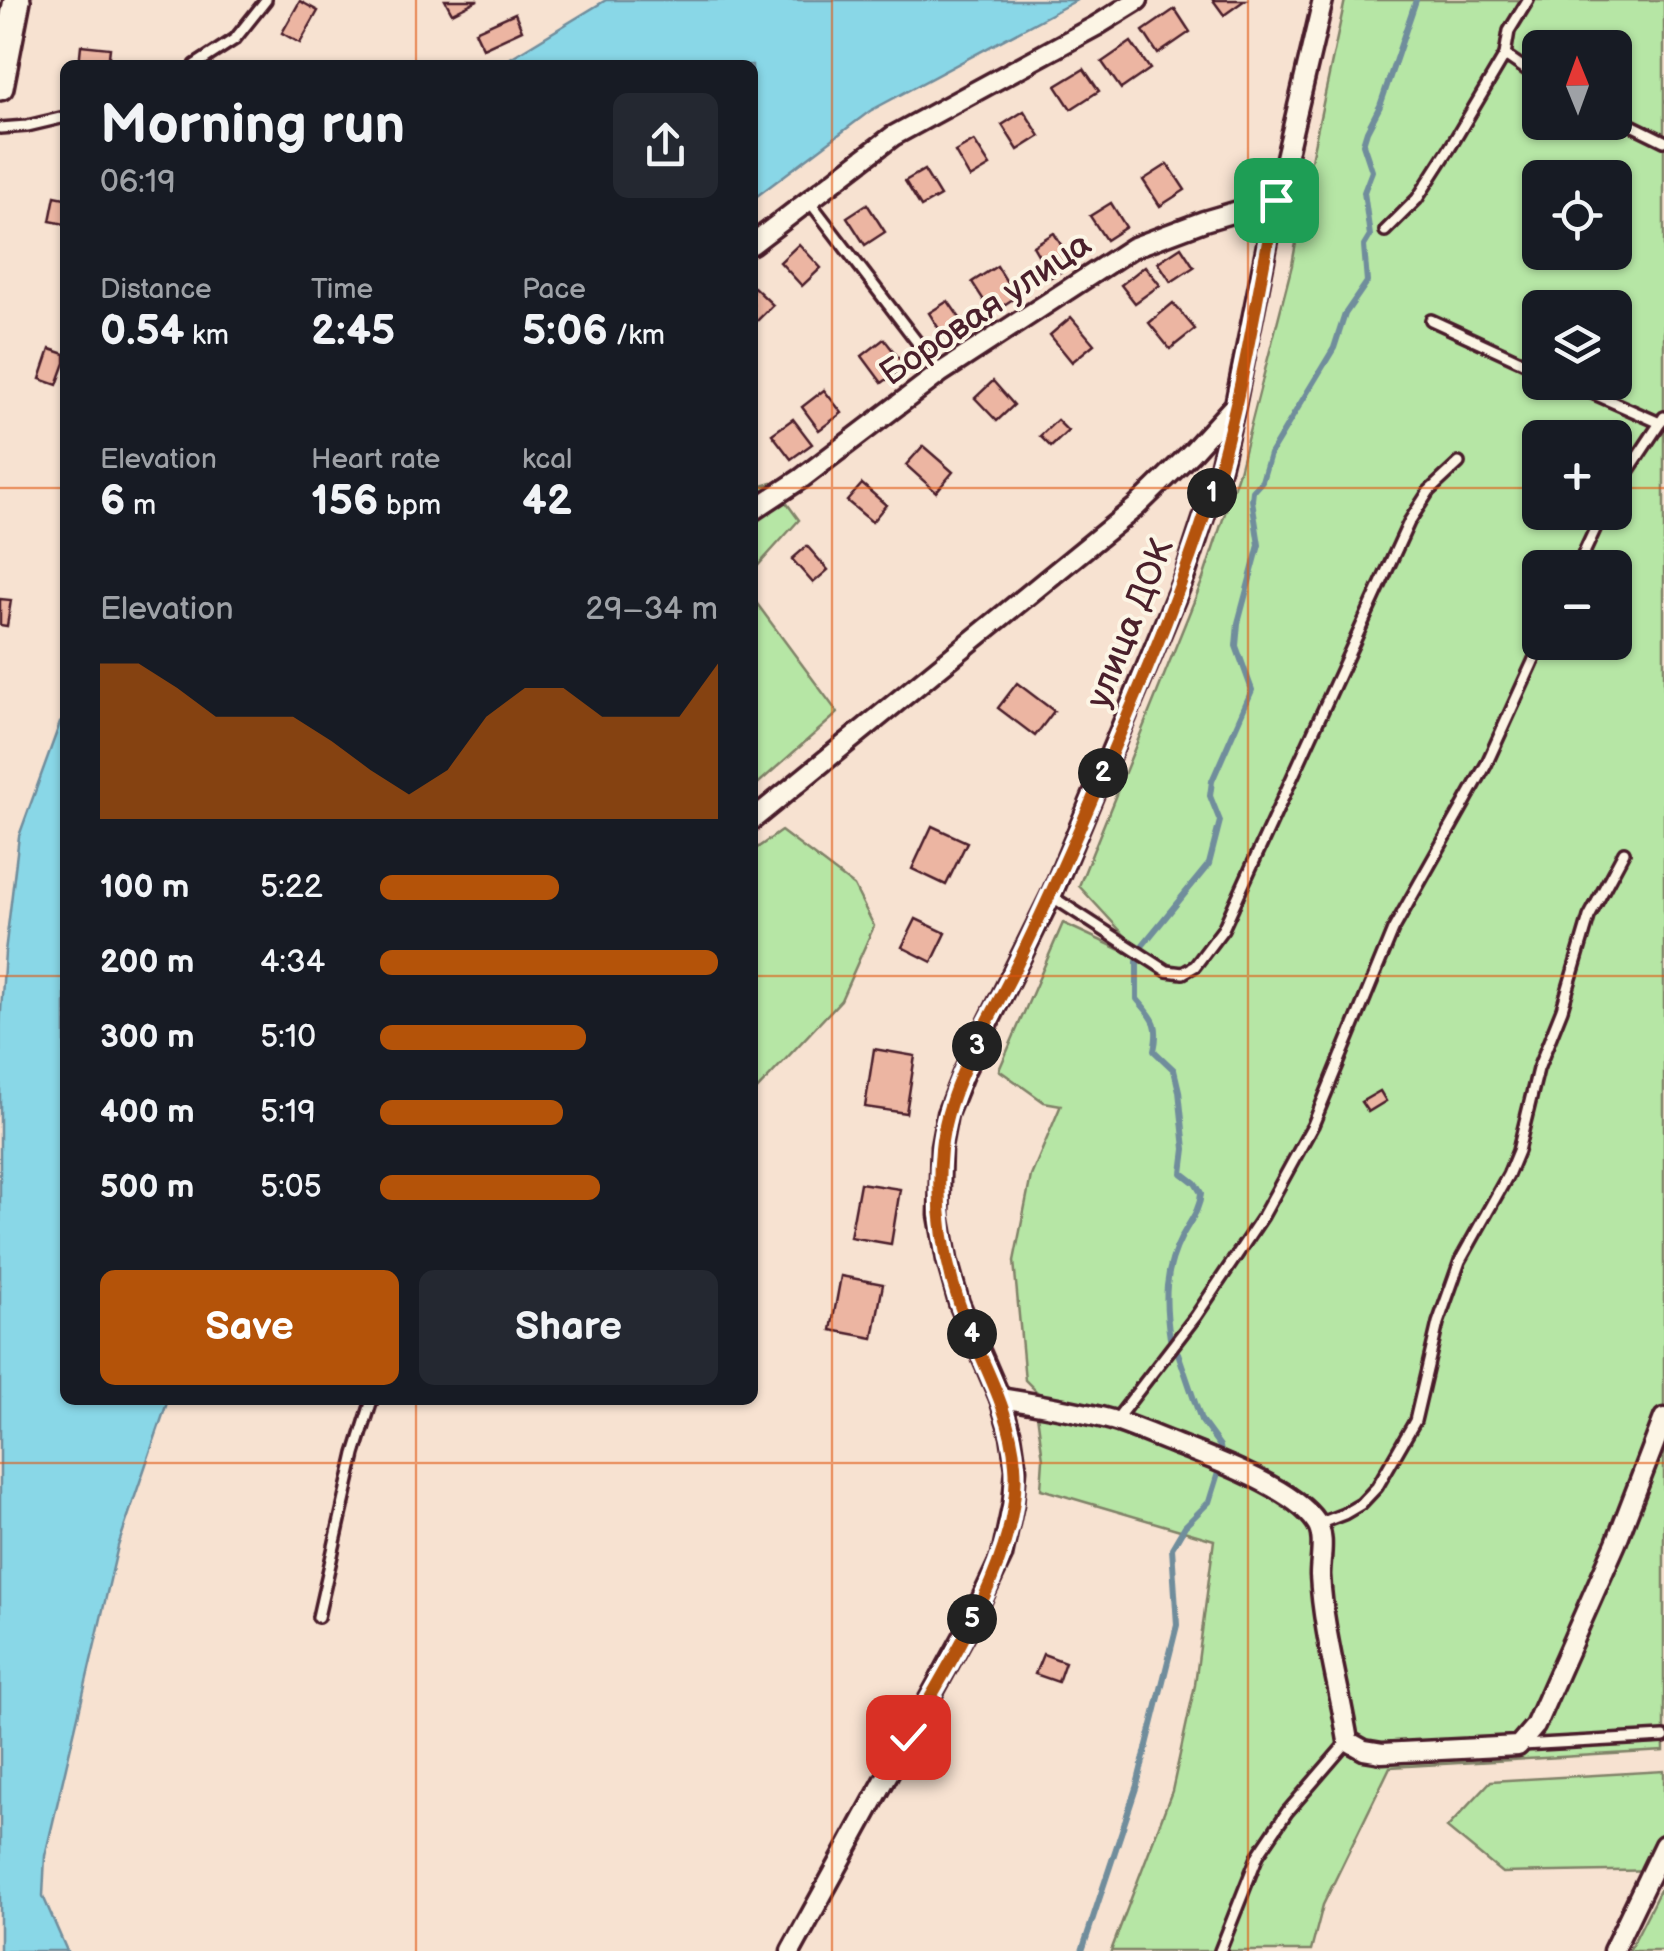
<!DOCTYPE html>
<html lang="en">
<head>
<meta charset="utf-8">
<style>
  :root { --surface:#171b24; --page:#242831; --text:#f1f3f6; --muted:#9ea1a6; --accent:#b45309 }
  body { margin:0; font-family:"Balsamiq Sans",sans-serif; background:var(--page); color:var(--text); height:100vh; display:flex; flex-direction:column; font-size:38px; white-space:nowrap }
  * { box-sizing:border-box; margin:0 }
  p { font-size:32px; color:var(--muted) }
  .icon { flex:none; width:55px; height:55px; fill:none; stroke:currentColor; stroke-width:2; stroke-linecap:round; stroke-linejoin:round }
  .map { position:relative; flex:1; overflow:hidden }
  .side { position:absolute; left:60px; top:60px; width:698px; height:1345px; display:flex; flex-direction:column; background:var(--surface); border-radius:15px; box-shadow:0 2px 8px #0004 }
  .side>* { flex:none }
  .needle { width:65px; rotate:359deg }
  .buttons { position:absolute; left:1522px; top:30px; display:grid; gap:20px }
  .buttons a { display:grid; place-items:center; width:110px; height:110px; border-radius:15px; background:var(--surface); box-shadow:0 2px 8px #0004; font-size:50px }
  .pin { position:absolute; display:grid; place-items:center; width:85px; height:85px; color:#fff; margin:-42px; border-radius:20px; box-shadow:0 5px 15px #0006 }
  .km { position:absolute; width:50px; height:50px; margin:-25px; border-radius:50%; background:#222; color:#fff; font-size:28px; line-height:50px; text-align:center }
  .round { display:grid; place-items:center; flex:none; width:105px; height:105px; border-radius:15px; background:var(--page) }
  .headline { display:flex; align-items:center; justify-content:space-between; height:170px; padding:0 40px }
  h1 { font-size:55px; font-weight:800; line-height:75px }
  .metrics { display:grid; grid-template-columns:repeat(3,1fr); gap:15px; height:170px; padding:10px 40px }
  .metrics div { display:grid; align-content:center }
  .metrics b { font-size:42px; font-weight:800 }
  .metrics small { font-size:28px; font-weight:400 }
  .metrics p { font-size:28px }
  .chart { height:280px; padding:20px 40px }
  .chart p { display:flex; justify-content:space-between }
  .chart svg { width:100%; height:180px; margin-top:10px; fill:var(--accent); opacity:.7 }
  .primary-button { display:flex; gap:20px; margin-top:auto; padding:20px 40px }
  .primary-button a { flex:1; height:115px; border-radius:15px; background:var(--accent); color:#fff; font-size:40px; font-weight:800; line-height:115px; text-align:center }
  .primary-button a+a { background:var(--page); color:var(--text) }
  ul { padding:0 40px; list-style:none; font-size:32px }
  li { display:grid; grid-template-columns:160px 120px 1fr; align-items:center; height:75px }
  li i { height:25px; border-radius:12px; background:var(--accent) }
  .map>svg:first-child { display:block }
  .green { fill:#b6e6a5; stroke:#808268; stroke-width:2.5; fill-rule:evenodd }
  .water { fill:#89d7e7; stroke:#708d9c; stroke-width:2.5 }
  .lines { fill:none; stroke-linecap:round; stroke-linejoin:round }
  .stream { stroke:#708d9c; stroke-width:6 }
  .building { fill:#ecb5a2; stroke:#4a1f2b; stroke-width:2.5 }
  .lane-casing { stroke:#4a1f2b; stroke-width:16 }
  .street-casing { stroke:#4a1f2b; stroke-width:25 }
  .secondary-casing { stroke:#4a1f2b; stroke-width:32 }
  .lane { stroke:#fcf5e5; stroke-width:9 }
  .street { stroke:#fcf5e5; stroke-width:18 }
  .secondary { stroke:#fcf5e5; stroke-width:25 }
  .route-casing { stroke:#fff; stroke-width:20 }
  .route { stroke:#b45309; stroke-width:12 }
  .grid { fill:none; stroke:#e0560e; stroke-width:2.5; stroke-opacity:0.55 }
  .labels { text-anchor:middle; stroke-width:8; stroke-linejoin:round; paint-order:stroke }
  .street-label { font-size:35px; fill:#4a1f2b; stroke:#fcf5e5 }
</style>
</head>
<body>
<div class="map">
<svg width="1664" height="1951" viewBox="0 0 1664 1951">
  <rect width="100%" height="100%" fill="#f7e2d1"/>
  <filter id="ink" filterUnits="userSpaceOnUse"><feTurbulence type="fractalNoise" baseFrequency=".01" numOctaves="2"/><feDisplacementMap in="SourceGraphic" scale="20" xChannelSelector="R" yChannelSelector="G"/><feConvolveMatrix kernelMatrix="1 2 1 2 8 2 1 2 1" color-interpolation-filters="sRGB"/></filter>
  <g filter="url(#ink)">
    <g class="green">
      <path d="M 1345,0 L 1664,0 L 1664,1751 L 1390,1767 L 1323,1905 L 1311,1951 L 1111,1951 L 1172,1791 L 1195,1685 L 1214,1540 L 1041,1489 L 1043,1459 L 1037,1414 L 1040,1395 L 1025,1380 L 1014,1261 L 1031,1176 L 1061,1105 L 1044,1102 L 999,1070 L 1063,923 L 1121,950 L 1127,938 L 1079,886 L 1203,579 L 1239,471 L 1292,265 L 1312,155 ZM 1540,48 L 1615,48 L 1615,122 L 1540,122 ZM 1540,178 L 1615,178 L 1615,252 L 1540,252 ZM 1540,308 L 1615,308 L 1615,382 L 1540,382 ZM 1540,438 L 1615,438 L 1615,512 L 1540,512 ZM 1540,568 L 1615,568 L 1615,642 L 1540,642 Z"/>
      <polygon points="772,483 799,520 753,571 752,489"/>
      <polygon points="752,597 838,713 753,788 752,788"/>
      <polygon points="781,831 854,886 874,926 841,1000 753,1094 753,851"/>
      <polygon points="1664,1771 1664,1870 1502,1873 1447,1828 1491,1781"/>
      <polygon points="1664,1882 1664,1951 1629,1951"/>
    </g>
    <g class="water">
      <polygon points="606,0 1077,0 870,111 753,199 752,65 499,65"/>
      <polygon points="65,718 65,1400 168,1400 118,1546 45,1856 43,1896 67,1951 0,1951 0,1026 5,952 19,836 60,723"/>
    </g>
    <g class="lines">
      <g class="stream">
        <polyline points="1142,946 1209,864 1220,821 1210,796 1212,781 1252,690 1236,646 1238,623 1259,545 1252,500 1253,491 1262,481 1270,454 1334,348 1345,314 1367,282 1364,246 1370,236 1364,192 1372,171 1363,144 1367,131 1380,106 1416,0"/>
        <path d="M 1137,962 L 1137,999 C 1154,1019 1160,1023 1154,1051 L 1174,1070 L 1179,1091 L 1185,1149 L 1182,1173 L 1195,1183 L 1201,1193 C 1200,1210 1190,1221 1182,1236 C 1164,1271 1164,1300 1170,1338"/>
        <polyline points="1178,1353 1201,1420 1220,1446 1221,1454"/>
        <polyline points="1082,1951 1137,1785 1177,1625 1172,1548 1185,1526 1209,1502 1218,1473"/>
      </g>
    </g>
    <g class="building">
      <polygon points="445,0 478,0 452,13"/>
      <polygon points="1213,0 1245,0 1224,15"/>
      <polygon points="300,1 318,11 300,43 282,33"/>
      <polygon points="1175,9 1190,32 1158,54 1143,31"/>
      <polygon points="515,13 522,30 483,48 475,31"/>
      <polygon points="1131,42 1150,69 1121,89 1102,62"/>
      <polygon points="81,45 110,48 108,65 79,65"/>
      <polygon points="1084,69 1099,91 1071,109 1056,86"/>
      <polygon points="1024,111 1040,136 1018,150 1002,125"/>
      <polygon points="974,141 990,166 970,178 955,152"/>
      <polygon points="1168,164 1185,190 1160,206 1143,180"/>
      <polygon points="924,170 940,196 921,207 905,181"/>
      <polygon points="55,196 65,198 65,224 50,221"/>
      <polygon points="1111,203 1126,227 1106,240 1090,216"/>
      <polygon points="867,204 885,232 865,245 847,217"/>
      <polygon points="1054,233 1073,265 1051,277 1033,246"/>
      <polygon points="799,244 821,268 802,286 780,262"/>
      <polygon points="1181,247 1194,267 1171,282 1158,262"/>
      <polygon points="997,266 1016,297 992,313 972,282"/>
      <polygon points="1145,266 1160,285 1135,303 1121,285"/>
      <polygon points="754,287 773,305 754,324 752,288"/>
      <polygon points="948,301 964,324 944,337 929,313"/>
      <polygon points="1173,303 1195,329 1170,349 1149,323"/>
      <polygon points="1071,317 1094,344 1072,362 1050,335"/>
      <polygon points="884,339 905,366 882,383 862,356"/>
      <polygon points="50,349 65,354 65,363 57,385 40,379"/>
      <polygon points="993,381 1014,405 997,421 975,398"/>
      <polygon points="824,390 842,413 819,430 802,407"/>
      <polygon points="793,419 812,444 791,459 772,434"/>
      <polygon points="1057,420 1068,431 1051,447 1040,436"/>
      <polygon points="923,446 953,472 936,492 906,465"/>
      <polygon points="862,484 886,505 872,522 847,501"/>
      <polygon points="807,546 828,570 813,583 792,559"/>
      <polygon points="0,599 11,600 7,626 0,625"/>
      <polygon points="1017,683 1054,711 1035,736 998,708"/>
      <polygon points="932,826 967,842 946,885 912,869"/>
      <polygon points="916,919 946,933 932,962 902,947"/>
      <polygon points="874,1049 915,1056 906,1113 865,1107"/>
      <polygon points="1380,1091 1386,1101 1368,1112 1361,1102"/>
      <polygon points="860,1183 900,1189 891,1244 850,1237"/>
      <polygon points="841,1276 883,1284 873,1338 831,1330"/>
      <polygon points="1043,1654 1065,1662 1058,1682 1035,1674"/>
    </g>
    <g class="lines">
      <defs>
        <g id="lane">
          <polyline points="1505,55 1540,79"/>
          <polyline points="195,65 235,39 266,0"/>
          <polyline points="1615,117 1664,141"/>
          <polyline points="0,128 27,126 65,117"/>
          <polyline points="810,202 940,372"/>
          <polyline points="1385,231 1417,199 1451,146 1505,55 1509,31 1528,0"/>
          <polyline points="1431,320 1540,370"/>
          <polyline points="1567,382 1660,423"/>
          <polyline points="1615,491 1664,417"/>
          <polyline points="1577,568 1603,512"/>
          <polyline points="1051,896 1167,971 1183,973 1195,966 1223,929 1409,522 1429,491 1459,463"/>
          <polyline points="1115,1421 1196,1316 1263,1216 1313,1125 1393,930 1486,765 1542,642"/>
          <polyline points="1318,1524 1344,1514 1361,1504 1377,1487 1415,1421 1438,1323 1460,1261 1508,1175 1518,1151 1538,1069 1562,1009 1589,917 1624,852"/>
          <polyline points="318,1617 355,1454 372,1400"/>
          <polyline points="1522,1745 1664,1737"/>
          <polyline points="1220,1951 1258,1855 1287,1812 1348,1741"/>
        </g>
        <g id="street">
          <polyline points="752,244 893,136 1096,26 1138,0"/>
          <polyline points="752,511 802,478 940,373 1132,248 1204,221 1276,200"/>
          <polyline points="752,820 1136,507 1191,453 1231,409"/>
          <path d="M 1000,1398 C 1037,1404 1075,1410 1112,1420 C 1132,1426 1151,1435 1170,1442 C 1208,1457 1294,1488 1316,1522 C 1326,1536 1320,1559 1320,1575 C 1323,1630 1339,1686 1348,1741 L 1364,1750 L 1382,1753 L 1518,1746 L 1535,1726 L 1616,1543 L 1664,1418"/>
          <polyline points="791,1951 967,1630 1002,1556 1013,1504 1016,1469 1011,1435 1000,1398 959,1303 947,1260 939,1215 941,1146 947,1114 963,1074 1051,896 1185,575 1220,468 1235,405 1276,200 1323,0"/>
          <polyline points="1613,1951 1664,1845"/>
        </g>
        <polyline id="secondary" points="0,87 17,0"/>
      </defs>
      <use href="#lane" class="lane-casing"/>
      <use href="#street" class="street-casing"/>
      <use href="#secondary" class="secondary-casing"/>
      <use href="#lane" class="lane"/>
      <use href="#street" class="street"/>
      <use href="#secondary" class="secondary"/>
    </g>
  </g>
  <g class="lines" filter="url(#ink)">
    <defs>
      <path id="route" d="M 908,1737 C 949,1662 1023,1553 1015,1465 C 1011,1407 978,1357 959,1303 C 942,1253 936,1201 941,1149 C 947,1087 985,1029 1012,975 C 1041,916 1068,856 1094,795 C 1139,689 1185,584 1218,473 C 1244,384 1258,291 1276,200"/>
    </defs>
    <use href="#route" class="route-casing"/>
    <use href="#route" class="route"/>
  </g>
  <path class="grid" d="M 416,0 L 416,65M 832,0 L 832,1951M 1248,0 L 1248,1951M 0,488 L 65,488M 752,488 L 1540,488M 1615,488 L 1664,488M 0,976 L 65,976M 752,976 L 1664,976M 416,1400 L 416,1951M 0,1463 L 1664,1463"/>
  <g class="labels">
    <g class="street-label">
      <text transform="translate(985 308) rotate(-34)" y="12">Боровая улица</text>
      <text transform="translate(1129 623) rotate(-68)" y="12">улица ДОК</text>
    </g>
  </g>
</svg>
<div class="buttons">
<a><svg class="needle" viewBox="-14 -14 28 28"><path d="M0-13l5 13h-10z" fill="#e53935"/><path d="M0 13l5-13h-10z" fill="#9ea1a6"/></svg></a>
<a><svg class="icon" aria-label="locate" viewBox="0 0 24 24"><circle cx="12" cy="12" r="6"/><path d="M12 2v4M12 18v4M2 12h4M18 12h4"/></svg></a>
<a><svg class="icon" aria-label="layers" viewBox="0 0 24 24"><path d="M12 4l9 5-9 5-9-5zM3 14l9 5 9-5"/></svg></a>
<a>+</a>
<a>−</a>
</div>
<div class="pin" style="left:1276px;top:200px;background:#1e9e55"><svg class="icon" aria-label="arrive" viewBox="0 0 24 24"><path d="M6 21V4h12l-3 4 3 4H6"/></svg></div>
<div class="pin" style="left:908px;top:1737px;background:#d93025"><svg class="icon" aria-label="check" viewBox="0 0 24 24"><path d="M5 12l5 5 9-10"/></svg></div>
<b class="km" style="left:1212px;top:493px">1</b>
<b class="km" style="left:1103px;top:773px">2</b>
<b class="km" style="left:977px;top:1046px">3</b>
<b class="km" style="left:972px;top:1334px">4</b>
<b class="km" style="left:972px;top:1619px">5</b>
<section class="side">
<div class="headline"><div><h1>Morning run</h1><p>06:19</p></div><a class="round"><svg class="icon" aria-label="share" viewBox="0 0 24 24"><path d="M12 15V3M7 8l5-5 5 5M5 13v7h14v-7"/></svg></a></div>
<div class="metrics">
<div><p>Distance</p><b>0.54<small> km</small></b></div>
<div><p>Time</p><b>2:45</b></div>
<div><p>Pace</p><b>5:06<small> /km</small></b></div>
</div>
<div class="metrics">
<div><p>Elevation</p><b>6<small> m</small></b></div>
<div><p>Heart rate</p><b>156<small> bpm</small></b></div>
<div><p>kcal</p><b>42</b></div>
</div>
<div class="chart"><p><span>Elevation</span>29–34 m</p>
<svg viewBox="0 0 160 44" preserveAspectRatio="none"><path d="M0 44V6L10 6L20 12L30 19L40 19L50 19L60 25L70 32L80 38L90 32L100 19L110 12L120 12L130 19L140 19L150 19L160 6V44z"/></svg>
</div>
<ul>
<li><b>100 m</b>5:22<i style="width:53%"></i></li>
<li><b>200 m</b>4:34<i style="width:100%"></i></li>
<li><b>300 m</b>5:10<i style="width:61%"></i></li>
<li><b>400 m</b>5:19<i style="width:54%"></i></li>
<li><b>500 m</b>5:05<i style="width:65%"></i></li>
</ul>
<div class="primary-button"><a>Save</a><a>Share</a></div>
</section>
</div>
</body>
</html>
